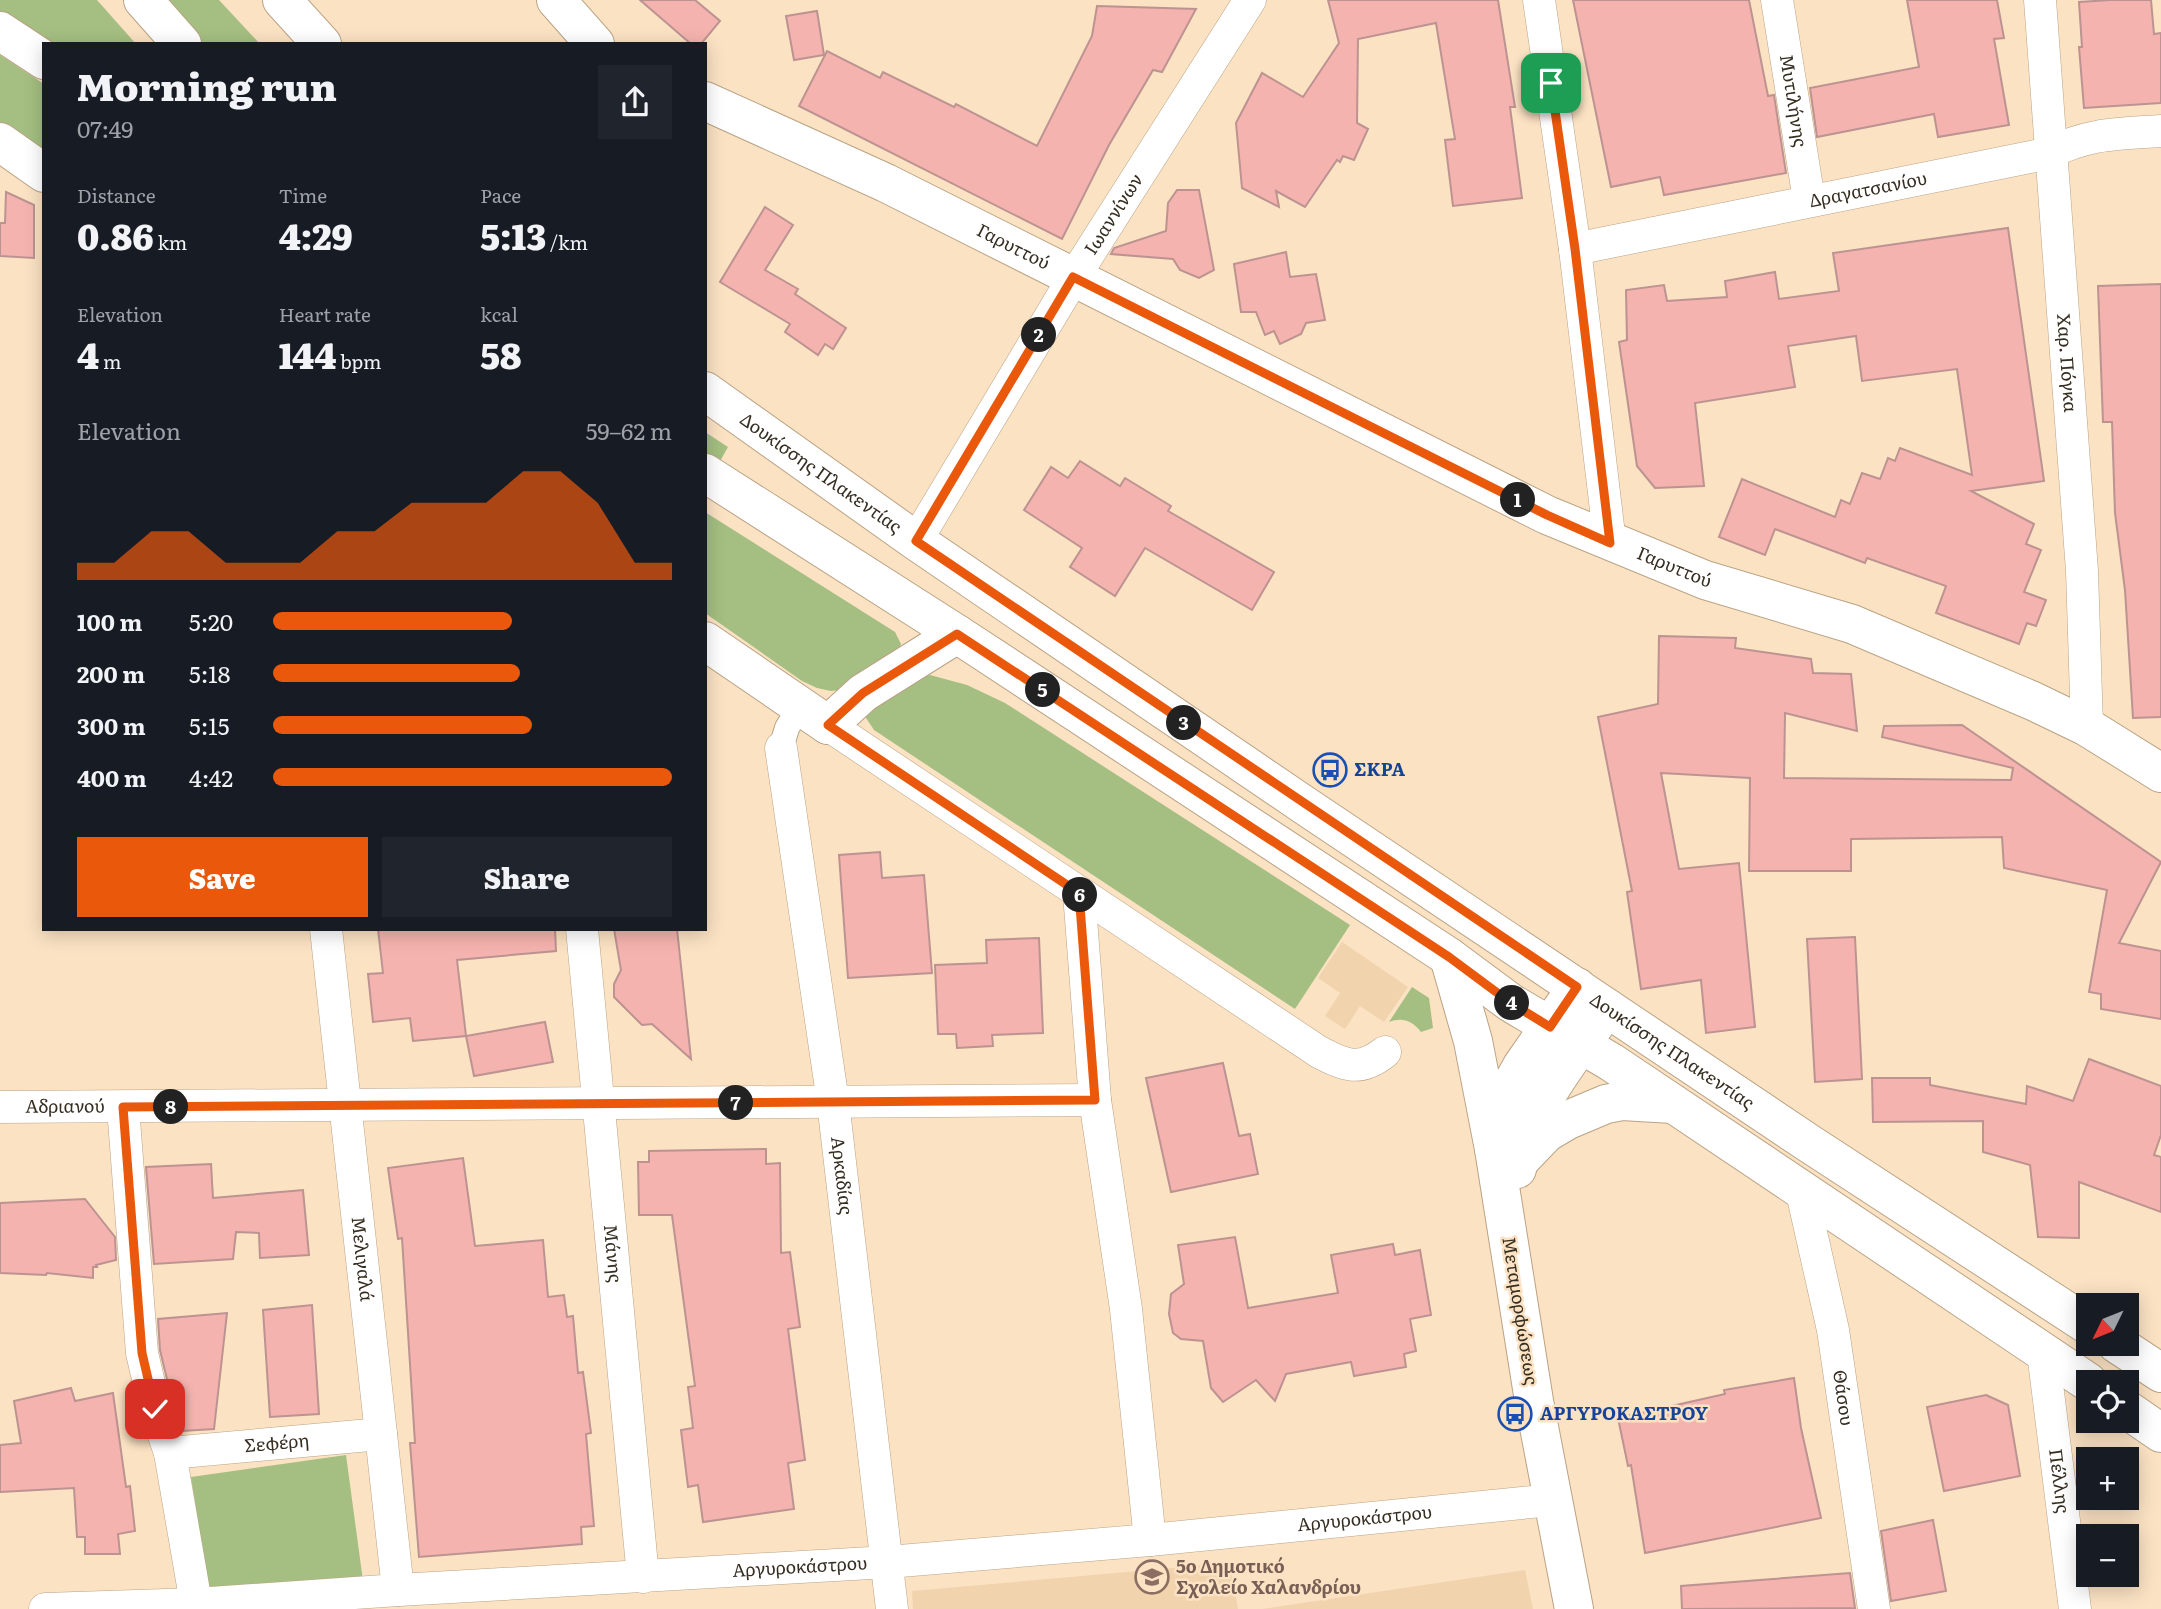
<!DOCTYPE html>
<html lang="en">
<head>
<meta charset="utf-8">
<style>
  :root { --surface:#171b24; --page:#20242c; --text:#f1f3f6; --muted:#9ea1a6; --accent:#ea580c }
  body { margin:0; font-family:Literata,serif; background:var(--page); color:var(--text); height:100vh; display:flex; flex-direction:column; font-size:26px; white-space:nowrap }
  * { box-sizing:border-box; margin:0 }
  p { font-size:23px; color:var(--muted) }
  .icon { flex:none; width:38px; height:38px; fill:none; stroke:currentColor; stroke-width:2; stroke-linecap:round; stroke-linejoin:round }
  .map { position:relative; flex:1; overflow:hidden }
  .details { position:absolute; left:42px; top:42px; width:665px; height:889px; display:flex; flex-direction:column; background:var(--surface); border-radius:0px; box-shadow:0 4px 18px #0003 }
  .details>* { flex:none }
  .needle { width:46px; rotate:227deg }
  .buttons { position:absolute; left:2076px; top:1293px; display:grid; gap:14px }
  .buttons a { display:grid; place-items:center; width:63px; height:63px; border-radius:0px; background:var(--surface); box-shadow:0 4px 18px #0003; font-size:35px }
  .pin { position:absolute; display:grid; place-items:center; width:60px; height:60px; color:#fff; margin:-30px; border-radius:14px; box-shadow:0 4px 10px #0006 }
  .km { position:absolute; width:35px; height:35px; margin:-18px; border-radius:50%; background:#222; color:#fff; font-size:19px; line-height:35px; text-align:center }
  .round { display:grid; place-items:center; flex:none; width:74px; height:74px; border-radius:0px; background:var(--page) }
  .headline { display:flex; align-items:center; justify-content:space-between; height:119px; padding:0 35px }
  h1 { font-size:38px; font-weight:800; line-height:52px }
  .stats { display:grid; grid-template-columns:repeat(3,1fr); gap:10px; height:119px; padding:7px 35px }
  .stats div { display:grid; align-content:center }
  .stats b { font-size:35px; font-weight:800 }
  .stats small { font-size:19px; font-weight:400 }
  .stats p { font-size:19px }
  .chart { height:196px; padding:14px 35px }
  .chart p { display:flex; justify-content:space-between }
  .chart svg { width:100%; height:126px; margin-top:7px; fill:var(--accent); opacity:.7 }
  .action { display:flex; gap:14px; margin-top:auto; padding:14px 35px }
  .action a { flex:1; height:80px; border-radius:0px; background:var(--accent); color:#fff; font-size:28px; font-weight:800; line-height:80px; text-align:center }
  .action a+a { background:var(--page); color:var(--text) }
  ul { padding:0 35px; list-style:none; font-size:23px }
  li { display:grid; grid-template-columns:112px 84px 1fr; align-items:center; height:52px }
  li i { height:18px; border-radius:9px; background:var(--accent) }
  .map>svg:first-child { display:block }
  .built { fill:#f1d4ae }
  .green { fill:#a4bf81 }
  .building { fill:#f5b3af; stroke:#bc9391; stroke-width:2 }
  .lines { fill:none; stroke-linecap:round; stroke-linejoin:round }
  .pedestrian-casing { stroke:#baa385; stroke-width:26 }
  .minor-casing { stroke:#baa385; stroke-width:33 }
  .tertiary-casing { stroke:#baa385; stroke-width:40 }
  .secondary-casing { stroke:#baa385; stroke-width:40 }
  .motorway-casing { stroke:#baa385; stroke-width:40 }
  .pedestrian { stroke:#fff; stroke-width:24 }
  .minor { stroke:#fff; stroke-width:32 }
  .tertiary { stroke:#fff; stroke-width:38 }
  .secondary { stroke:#fff; stroke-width:38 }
  .motorway { stroke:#fff; stroke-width:38 }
  .route-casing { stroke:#fff; stroke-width:14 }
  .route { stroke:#ea580c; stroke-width:9 }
  .labels { text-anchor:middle; stroke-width:5; stroke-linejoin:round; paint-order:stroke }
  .street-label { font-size:18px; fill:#372e22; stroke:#fbe2c3 }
  .transit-label { font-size:18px; font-weight:bold; fill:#164399; stroke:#fbe2c3; text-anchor:start }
  .education-label { font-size:18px; font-weight:bold; fill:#785e54; stroke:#fbe2c3; text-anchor:start }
</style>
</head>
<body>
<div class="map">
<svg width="2161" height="1609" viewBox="0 0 2161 1609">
  <rect width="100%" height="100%" fill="#fbe2c3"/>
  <g class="built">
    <polygon points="1342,942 1408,987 1384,1022 1360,1006 1345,1029 1325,1016 1340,993 1318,978"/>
    <polygon points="1230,1563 1238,1609 913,1609 912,1591"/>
    <polygon points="1525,1570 1533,1609 1262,1609"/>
  </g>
  <g class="green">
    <polygon points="0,0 97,0 136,44 49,44 0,12"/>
    <polygon points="148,0 219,0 260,44 188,44"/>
    <polygon points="0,55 44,84 44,153 0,122"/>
    <polygon points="705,432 728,447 719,463 705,454"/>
    <polygon points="705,512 895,632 901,644 896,655 846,689 831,691 817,688 802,681 705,613"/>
    <polygon points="930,675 967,685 1005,703 1350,925 1295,1009 874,730 864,715 897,683"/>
    <path d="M 1412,987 L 1429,998 L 1433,1028 L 1421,1032 C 1412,1021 1403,1017 1389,1022 Z"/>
    <polygon points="346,1455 363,1581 209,1594 191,1477"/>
  </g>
  <g class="building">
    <polygon points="640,0 695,0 720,21 701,44 691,44"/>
    <polygon points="1328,0 1498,0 1515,107 1510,107 1522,198 1453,206 1445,140 1455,139 1436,23 1358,39 1357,123 1368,129 1354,160 1343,156 1340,162 1337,160 1305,207 1276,191 1279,207 1242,188 1236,123 1262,73 1303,97 1339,43"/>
    <polygon points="1573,0 1749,0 1768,96 1774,95 1786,173 1664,195 1660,177 1611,187"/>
    <polygon points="1907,0 1997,0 2004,38 1994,39 2009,125 1938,137 1934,114 1817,137 1810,88 1919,67"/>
    <polygon points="2110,0 2151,0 2154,34 2161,33 2161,103 2084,108 2079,47 2082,47 2079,2"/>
    <polygon points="1097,6 1196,9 1162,72 1153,70 1109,145 1062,239 799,106 827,51 880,78 883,72 954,107 956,104 1037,146 1092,36"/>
    <polygon points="817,11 824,55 794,60 786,16"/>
    <polygon points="1177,190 1199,190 1214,270 1199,278 1180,270 1173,259 1111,254 1114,248 1166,231 1168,203"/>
    <polygon points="6,192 34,205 34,258 0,256 0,223 5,223"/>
    <polygon points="765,207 793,225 765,270 798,289 795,294 846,328 833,349 825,344 818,355 785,332 790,324 720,282"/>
    <polygon points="2008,228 2044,481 1971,491 2034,524 2026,544 2041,550 2024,592 2046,600 2036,626 2027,623 2019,644 1936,613 1946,586 1867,558 1865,563 1775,529 1765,555 1719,537 1742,479 1835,517 1841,500 1850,504 1862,473 1880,479 1888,458 1895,461 1900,448 1972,475 1957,369 1862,381 1856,336 1788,346 1795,387 1695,403 1704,486 1655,488 1637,466 1619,342 1627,340 1626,290 1664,285 1667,301 1727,297 1725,281 1775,272 1779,299 1839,291 1833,253"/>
    <polygon points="1286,252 1290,277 1316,274 1325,320 1306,323 1301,334 1280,344 1274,331 1265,335 1256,312 1241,312 1234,264"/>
    <polygon points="2161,284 2161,717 2133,718 2125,590 2115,513 2112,422 2103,422 2098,286"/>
    <polygon points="1080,461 1120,486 1125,478 1171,506 1168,511 1274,572 1252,610 1145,548 1115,596 1070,567 1082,548 1024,510 1051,467 1068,478"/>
    <polygon points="1659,636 1736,638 1735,648 1811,659 1813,673 1851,674 1857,731 1785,713 1784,778 2011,780 2013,768 1882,737 1884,726 1962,725 2161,862 2119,943 2161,951 2161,1019 2101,1009 2101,994 2089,992 2107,890 2004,868 2002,837 1851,839 1851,871 1749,871 1750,778 1661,773 1679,869 1739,863 1755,1027 1706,1033 1701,980 1641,989 1627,892 1632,891 1598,717 1658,704"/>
    <polygon points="880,852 882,878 924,875 932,973 848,978 839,855"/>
    <polygon points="378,929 555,929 556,951 457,960 466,1036 413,1041 410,1018 373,1022 368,974 383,973"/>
    <polygon points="614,929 677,929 691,1059 652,1024 642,1025 614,997 614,984 621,970"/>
    <polygon points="1855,937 1862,1079 1815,1082 1807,939"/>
    <polygon points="1039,938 1043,1033 992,1035 993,1046 957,1048 956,1034 938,1034 935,965 987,963 986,940"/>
    <polygon points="545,1022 553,1062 474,1076 466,1036"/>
    <polygon points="2089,1059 2161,1086 2161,1135 2154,1155 2161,1157 2161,1212 2079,1182 2079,1238 2038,1237 2030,1165 1983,1152 1983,1121 1873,1122 1872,1078 1930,1078 1930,1085 2026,1104 2027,1086 2073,1101"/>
    <polygon points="1223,1063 1239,1136 1250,1134 1258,1174 1171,1192 1146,1078"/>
    <polygon points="766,1149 766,1164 780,1163 781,1253 790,1252 800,1327 788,1329 805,1460 788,1463 794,1509 703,1522 698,1485 688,1487 681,1430 693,1428 688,1387 695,1386 672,1215 639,1215 638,1162 649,1162 649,1151"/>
    <polygon points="463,1158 475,1246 543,1240 548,1297 564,1295 567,1317 573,1316 578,1373 583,1372 591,1433 586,1434 594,1526 581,1527 582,1544 419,1557 410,1443 415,1443 402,1238 398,1239 388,1168"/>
    <polygon points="211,1164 213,1198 303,1190 309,1255 260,1258 259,1233 236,1232 233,1259 154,1264 146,1167"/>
    <polygon points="85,1199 115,1237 116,1260 96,1265 97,1267 93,1267 93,1278 47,1273 46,1275 0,1273 0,1203"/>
    <polygon points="1235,1237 1248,1308 1338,1293 1331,1255 1393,1244 1395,1255 1420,1250 1431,1315 1410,1319 1416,1351 1404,1354 1406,1367 1354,1376 1351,1362 1286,1374 1275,1401 1256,1380 1223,1402 1211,1388 1203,1341 1181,1339 1173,1333 1169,1314 1171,1294 1184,1284 1178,1245"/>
    <polygon points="312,1305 319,1414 270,1417 263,1310"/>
    <polygon points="227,1313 214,1429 182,1431 173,1404 160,1350 158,1319"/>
    <polygon points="1794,1378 1801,1428 1821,1518 1645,1553 1631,1465 1628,1466 1618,1418 1725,1394 1724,1390"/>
    <polygon points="71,1388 75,1401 113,1393 126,1487 130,1486 135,1531 118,1534 120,1554 85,1554 85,1537 77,1537 74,1488 0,1492 0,1445 21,1443 14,1401"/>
    <polygon points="1986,1395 2008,1405 2020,1476 1944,1491 1927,1407"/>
    <polygon points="1933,1520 1946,1591 1891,1601 1881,1531"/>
    <polygon points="1850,1573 1855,1608 1682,1609 1681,1586"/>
  </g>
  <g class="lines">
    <defs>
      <polyline id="pedestrian" points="781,748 787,728 800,706"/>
      <g id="minor">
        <polyline points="1539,0 1575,249 1610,543"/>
        <path id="s1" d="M 1777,0 L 1809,200"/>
        <path id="s2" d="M 2040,0 L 2082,571 L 2087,727"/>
        <path id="s3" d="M 1575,249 L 2050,153 C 2088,133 2119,134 2161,131"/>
        <path id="s4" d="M 916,541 L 1074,277 L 1250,0"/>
        <path d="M 828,725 L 1319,1052 C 1346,1066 1360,1072 1385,1052"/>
        <path id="s5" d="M 781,748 L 833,1102 L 892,1609"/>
        <polyline points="1079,893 1095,1100 1126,1309 1150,1540"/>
        <path id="s6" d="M 326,929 L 398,1590"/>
        <path id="s7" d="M 582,929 L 643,1577"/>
        <path id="s8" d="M 0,1107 L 1095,1100"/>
        <polyline points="123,1107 142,1353 155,1409 170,1453 197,1609"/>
        <path id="s9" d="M 1801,1188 L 1833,1330 L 1874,1609"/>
        <path id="s10" d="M 2043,1352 L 2075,1609"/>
        <path id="s11" d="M 170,1453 L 381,1434"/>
        <path id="s12" d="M 45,1609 L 196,1604 L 398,1590 L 888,1562 L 1150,1540 L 1552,1500"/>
      </g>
      <g id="tertiary">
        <polyline points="556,0 595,44"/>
        <path id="s13" d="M 705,101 L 886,183 L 1547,515 L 1705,580 L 1852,624 L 2033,701 L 2087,727 L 2161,773"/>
        <polyline points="0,142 44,173"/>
        <polyline points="705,641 828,725"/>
        <path d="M 1517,1169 C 1530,1106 1571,1059 1607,1008"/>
        <polyline points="1574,1609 1534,1401 1494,1149 1500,1105 1522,1066 1577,987"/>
      </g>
      <g id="secondary">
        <polyline points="282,0 322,44"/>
        <polyline points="0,31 44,60"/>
        <path id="s14" d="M 705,391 L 916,541 L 1304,805 L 1810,1144 L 2088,1325"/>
        <polyline points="705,473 957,634 1449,957 1511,1003 1611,1062 2088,1382"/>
        <polyline points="828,725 863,693 957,634"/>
        <polyline points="1449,957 1473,1041 1494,1149"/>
        <polyline points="1519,1161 1546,1133 1568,1120 1606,1104 1622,1101 1673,1104"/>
        <polyline points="2117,1344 2161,1373"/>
        <polyline points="2126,1409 2161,1433"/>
      </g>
      <polyline id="motorway" points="143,0 182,44"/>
    </defs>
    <use href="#pedestrian" class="pedestrian-casing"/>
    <use href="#minor" class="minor-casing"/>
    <use href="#tertiary" class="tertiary-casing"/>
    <use href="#secondary" class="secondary-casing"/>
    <use href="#motorway" class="motorway-casing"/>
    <use href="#pedestrian" class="pedestrian"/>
    <use href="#minor" class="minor"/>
    <use href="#tertiary" class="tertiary"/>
    <use href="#secondary" class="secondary"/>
    <use href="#motorway" class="motorway"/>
  </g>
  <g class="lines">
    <defs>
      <polyline id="route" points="155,1409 142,1353 123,1107 1095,1100 1079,893 828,725 863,693 957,634 1449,957 1511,1003 1550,1027 1577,987 916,541 1073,277 1547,515 1610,543 1575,249 1551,83"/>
    </defs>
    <use href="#route" class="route-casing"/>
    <use href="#route" class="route"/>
  </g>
  <defs>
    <symbol id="bus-ring" viewBox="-11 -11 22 22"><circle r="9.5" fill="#fbe2c3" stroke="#1a4fb4" stroke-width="1.5"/><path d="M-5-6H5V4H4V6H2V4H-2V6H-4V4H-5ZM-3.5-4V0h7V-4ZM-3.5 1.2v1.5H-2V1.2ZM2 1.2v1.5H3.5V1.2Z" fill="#1a4fb4"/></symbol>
    <symbol id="school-ring" viewBox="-11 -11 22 22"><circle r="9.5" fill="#fbe2c3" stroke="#8d6e63" stroke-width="1.5"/><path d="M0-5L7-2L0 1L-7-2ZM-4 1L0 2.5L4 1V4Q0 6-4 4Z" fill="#8d6e63"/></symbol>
  </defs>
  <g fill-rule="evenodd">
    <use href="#bus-ring" x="1311" y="751" width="38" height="38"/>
    <use href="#bus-ring" x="1496" y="1395" width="38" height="38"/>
    <use href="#school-ring" x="1133" y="1558" width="38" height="38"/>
  </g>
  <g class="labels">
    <g class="street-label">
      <text dy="6" stroke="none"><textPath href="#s1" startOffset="102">Μυτιλήνης</textPath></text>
      <text dy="6" stroke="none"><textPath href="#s3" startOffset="299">Δραγατσανίου</textPath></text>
      <text dy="6" stroke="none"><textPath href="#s4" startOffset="382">Ιωαννίνων</textPath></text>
      <text dy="6" stroke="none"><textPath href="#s13" startOffset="341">Γαρυττού</textPath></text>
      <text dy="6" stroke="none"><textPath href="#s2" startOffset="364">Χαρ. Πόγκα</textPath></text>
      <text dy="6" stroke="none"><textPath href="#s14" startOffset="142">Δουκίσσης Πλακεντίας</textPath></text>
      <text dy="6" stroke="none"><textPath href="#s13" startOffset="1076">Γαρυττού</textPath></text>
      <text dy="6" stroke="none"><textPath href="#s14" startOffset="1171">Δουκίσσης Πλακεντίας</textPath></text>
      <text dy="6" stroke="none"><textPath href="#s8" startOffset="65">Αδριανού</textPath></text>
      <text dy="6" stroke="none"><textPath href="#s5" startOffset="432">Αρκαδίας</textPath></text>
      <text dy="6" stroke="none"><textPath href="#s7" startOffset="326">Μάνης</textPath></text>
      <text dy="6" stroke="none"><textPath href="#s6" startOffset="332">Μελιγαλά</textPath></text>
      <text transform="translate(1520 1311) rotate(81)" y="6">Μεταμορφώσεως</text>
      <text dy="6" stroke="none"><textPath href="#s9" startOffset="214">Θάσου</textPath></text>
      <text dy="6" stroke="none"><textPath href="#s11" startOffset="107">Σεφέρη</textPath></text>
      <text dy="6" stroke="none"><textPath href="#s10" startOffset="130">Πέλλης</textPath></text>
      <text dy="6" stroke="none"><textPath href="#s12" startOffset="1323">Αργυροκάστρου</textPath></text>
      <text dy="6" stroke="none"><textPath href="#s12" startOffset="756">Αργυροκάστρου</textPath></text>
    </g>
    <g class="transit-label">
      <text x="1354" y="776">ΣΚΡΑ</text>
      <text x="1540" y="1420">ΑΡΓΥΡΟΚΑΣΤΡΟΥ</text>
    </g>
    <g class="education-label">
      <text x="1176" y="1573">5ο Δημοτικό<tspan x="1176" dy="21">Σχολείο Χαλανδρίου</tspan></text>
    </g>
  </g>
</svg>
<div class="buttons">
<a><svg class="needle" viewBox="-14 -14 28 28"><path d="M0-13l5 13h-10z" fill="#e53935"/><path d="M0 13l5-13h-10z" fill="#9ea1a6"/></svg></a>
<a><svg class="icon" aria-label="locate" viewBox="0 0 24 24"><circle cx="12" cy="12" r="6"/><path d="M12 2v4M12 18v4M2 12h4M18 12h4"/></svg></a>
<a>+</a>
<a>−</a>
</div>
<div class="pin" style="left:1551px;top:83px;background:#1e9e55"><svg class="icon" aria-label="arrive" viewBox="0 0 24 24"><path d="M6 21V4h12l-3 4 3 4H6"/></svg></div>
<div class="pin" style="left:155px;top:1409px;background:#d93025"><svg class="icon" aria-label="check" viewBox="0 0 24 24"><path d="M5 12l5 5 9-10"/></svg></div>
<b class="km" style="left:1518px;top:500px">1</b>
<b class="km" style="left:1039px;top:335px">2</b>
<b class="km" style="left:1184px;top:723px">3</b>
<b class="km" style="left:1512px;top:1003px">4</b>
<b class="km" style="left:1043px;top:690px">5</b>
<b class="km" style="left:1080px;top:895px">6</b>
<b class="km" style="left:736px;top:1103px">7</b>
<b class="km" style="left:171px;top:1107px">8</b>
<section class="details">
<div class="headline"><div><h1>Morning run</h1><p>07:49</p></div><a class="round"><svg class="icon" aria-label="share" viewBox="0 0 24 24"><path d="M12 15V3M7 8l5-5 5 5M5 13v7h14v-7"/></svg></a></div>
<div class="stats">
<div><p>Distance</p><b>0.86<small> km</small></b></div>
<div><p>Time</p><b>4:29</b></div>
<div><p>Pace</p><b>5:13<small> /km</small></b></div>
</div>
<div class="stats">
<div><p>Elevation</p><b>4<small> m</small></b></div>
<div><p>Heart rate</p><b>144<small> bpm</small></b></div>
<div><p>kcal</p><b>58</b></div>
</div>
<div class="chart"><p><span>Elevation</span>59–62 m</p>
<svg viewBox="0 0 160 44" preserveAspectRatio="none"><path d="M0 44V38L10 38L20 27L30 27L40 38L50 38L60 38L70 27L80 27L90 17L100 17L110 17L120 6L130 6L140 17L150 38L160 38V44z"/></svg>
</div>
<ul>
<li><b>100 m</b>5:20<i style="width:60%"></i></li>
<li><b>200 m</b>5:18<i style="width:62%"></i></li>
<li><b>300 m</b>5:15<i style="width:65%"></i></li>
<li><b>400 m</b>4:42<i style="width:100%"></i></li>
</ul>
<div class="action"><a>Save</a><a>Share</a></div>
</section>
</div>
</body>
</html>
